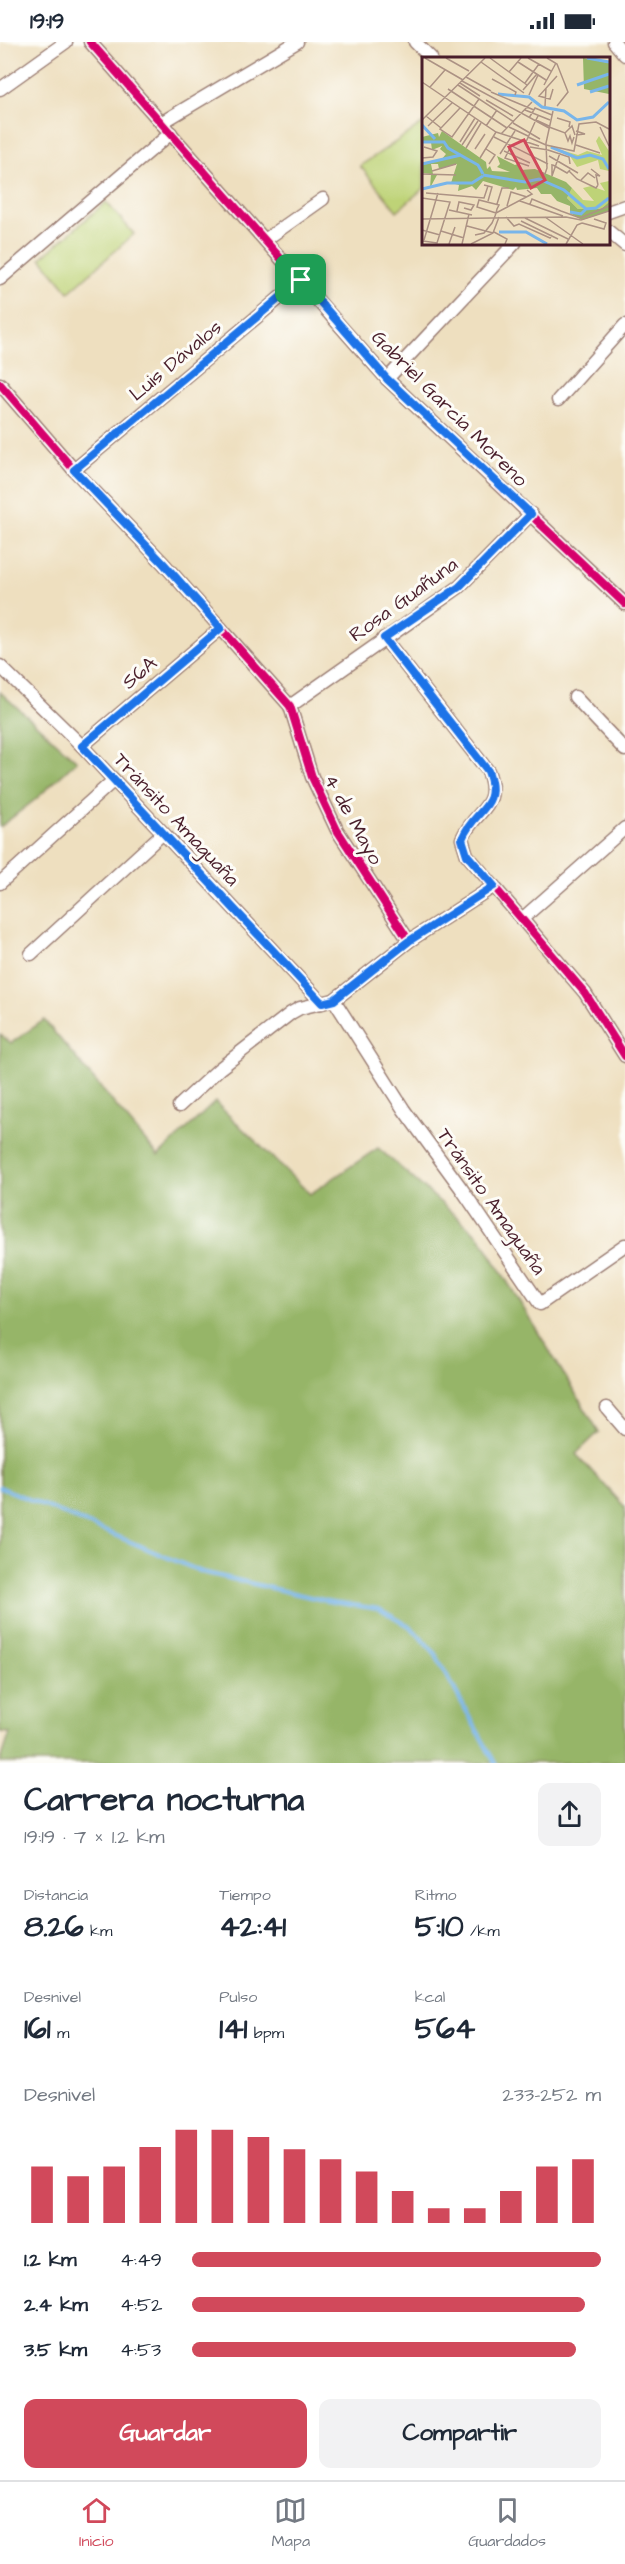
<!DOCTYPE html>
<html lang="es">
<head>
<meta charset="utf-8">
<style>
  :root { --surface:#fff; --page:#f2f2f3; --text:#1f2937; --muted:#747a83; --line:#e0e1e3; --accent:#d1495b }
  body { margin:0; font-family:"Architects Daughter",sans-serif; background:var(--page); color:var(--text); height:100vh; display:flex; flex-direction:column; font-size:22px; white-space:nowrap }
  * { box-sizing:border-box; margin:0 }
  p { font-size:20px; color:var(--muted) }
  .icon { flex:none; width:33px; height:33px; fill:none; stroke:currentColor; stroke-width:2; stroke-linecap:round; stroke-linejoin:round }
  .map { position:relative; height:1721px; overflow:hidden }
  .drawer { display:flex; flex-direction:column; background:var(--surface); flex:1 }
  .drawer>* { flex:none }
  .pin { position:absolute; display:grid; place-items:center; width:51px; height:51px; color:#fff; margin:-26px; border-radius:12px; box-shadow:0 3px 9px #0006 }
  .round { display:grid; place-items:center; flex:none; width:63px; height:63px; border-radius:12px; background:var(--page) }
  .head { display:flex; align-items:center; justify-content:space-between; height:102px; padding:0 24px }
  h1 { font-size:33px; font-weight:700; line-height:45px }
  .figures { display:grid; grid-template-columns:repeat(3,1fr); gap:9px; height:102px; padding:6px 24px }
  .figures div { display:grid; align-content:center }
  .figures b { font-size:30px; font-weight:700 }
  .figures small { font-size:16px; font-weight:400 }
  .figures p { font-size:16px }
  .chart { height:168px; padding:12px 24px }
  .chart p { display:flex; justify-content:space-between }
  .chart svg { width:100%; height:108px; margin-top:6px; stroke:var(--accent); stroke-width:6 }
  .action { display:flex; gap:12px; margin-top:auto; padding:12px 24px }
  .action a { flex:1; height:69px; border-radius:12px; background:var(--accent); color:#fff; font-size:24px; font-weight:700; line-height:69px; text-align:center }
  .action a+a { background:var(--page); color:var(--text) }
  ul { padding:0 24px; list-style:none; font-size:20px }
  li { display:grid; grid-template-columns:96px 72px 1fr; align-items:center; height:45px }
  li i { height:15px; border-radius:8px; background:var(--accent) }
  .status { display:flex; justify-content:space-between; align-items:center; height:42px; padding:0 30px; background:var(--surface); direction:ltr }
  .status svg { height:16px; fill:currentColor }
  .menu { display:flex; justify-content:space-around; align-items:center; height:84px; border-top:2px solid var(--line); background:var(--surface); font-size:16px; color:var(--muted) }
  .menu a { display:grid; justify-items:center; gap:3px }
  .menu .current { color:var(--accent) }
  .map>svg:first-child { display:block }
  .green { fill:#bed377; stroke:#847951; stroke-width:1.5 }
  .forest { fill:#96b568; stroke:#706a4a; stroke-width:1.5 }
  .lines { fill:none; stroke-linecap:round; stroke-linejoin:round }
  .stream { stroke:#78b5ea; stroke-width:4 }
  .minor-casing { stroke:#9c7f75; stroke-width:15 }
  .minor { stroke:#fff; stroke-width:12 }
  .cycleway-casing { stroke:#fdfcf7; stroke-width:11 }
  .cycleway { stroke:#d6006c; stroke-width:8 }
  .route-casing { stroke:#fff; stroke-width:12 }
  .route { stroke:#1a73e8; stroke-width:8 }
  .labels { text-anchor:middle; stroke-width:6; stroke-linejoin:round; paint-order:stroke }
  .street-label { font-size:20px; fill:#4a1f2b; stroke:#fdfcf7 }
  .inset-river { fill:none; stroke:#78b5ea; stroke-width:3 }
  .inset-road { fill:none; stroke:#ac9284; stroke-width:1.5 }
  .view { fill:#d1495b; fill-opacity:0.15; stroke:#d1495b; stroke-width:3 }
  .inset-edge { fill:none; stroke:#4a1f2b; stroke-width:3 }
</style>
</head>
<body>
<div class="status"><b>19:19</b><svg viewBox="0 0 49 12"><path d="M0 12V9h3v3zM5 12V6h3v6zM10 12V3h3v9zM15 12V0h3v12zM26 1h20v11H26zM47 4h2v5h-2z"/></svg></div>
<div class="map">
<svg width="625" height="1721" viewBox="0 0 625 1721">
  <rect width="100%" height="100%" fill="#fdfcf7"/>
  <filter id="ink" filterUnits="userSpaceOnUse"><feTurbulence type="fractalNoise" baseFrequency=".0167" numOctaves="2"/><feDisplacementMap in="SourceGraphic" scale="12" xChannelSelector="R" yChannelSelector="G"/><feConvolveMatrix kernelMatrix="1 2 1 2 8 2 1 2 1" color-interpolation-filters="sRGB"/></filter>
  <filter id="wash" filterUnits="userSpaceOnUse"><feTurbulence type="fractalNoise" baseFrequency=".008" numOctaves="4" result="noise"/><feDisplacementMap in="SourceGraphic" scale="24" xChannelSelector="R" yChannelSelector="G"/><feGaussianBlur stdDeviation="1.35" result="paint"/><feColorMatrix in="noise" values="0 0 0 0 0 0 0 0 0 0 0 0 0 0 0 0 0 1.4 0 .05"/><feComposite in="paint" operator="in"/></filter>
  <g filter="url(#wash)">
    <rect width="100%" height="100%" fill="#eedfbf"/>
    <g class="green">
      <polygon points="424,81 424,146 397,169 360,124"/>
      <polygon points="106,160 134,192 69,250 41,216"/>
    </g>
    <g class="forest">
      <polygon points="0,650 77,719 36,757 0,785"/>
      <polygon points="44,978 158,1114 215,1060 310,1152 378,1106 480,1195 599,1390 576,1412 625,1465 625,1721 0,1721 10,1691 0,1690 0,992 11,1001"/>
    </g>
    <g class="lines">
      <polyline class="stream" points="0,1445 202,1530 332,1560 379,1567 411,1585 434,1610 495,1721"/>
    </g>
  </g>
  <g filter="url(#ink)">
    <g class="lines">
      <defs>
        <g id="minor">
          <polyline points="90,0 387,337 625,562"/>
          <polyline points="415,0 431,16"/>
          <polyline points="614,0 625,13"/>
          <polyline points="0,47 66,0"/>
          <polyline points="161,81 297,0"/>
          <polyline points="608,170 625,164"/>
          <polyline points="608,189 625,203"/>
          <polyline points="265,198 323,157"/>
          <polyline points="0,237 171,91"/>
          <polyline points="387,337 515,201"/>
          <polyline points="0,342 74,428 163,521 290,664 312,735 337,788 409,899"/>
          <polyline points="558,358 625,283"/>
          <polyline points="74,428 301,238"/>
          <path d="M 384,596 L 488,729 C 502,767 475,766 462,797 L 467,813 L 585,951 L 625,1014"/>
          <polyline points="0,624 82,704 322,961"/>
          <polyline points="575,655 625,708"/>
          <polyline points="290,664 459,545 531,472"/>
          <polyline points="82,704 221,586"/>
          <polyline points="0,841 114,738"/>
          <polyline points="522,877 625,786"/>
          <polyline points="31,912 163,791"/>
          <polyline points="334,958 404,1068 461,1146 540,1262 625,1203"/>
          <polyline points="179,1064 219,1027 291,971 300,966 334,958 409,899 494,844"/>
          <polyline points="607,1366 625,1387"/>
        </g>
      </defs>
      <use href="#minor" class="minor-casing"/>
      <use href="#minor" class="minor"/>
      <defs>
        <g id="cycleway">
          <polyline points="90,0 387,337 625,562"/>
          <polyline points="0,342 74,428 163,521 290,664 312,735 337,788 409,899"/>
          <path d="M 384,596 L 488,729 C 502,767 475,766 462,797 L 467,813 L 585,951 L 625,1014"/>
        </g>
      </defs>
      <use href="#cycleway" class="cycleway-casing"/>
      <use href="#cycleway" class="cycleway"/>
    </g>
  </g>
  <g class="lines" filter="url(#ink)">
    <defs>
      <path id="route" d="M 301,238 L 387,337 L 531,472 L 459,545 L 384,596 L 488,729 C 502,767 474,766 462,797 L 467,813 L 494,844 L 409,899 L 334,958 L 322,961 L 82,704 L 221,586 L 163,521 L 74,428 Z"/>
    </defs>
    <use href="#route" class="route-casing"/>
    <use href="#route" class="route"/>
  </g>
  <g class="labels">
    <g class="street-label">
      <text transform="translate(175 318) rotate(-40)" y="7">Luis Dávalos</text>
      <text transform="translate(450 366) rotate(45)" y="7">Gabriel García Moreno</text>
      <text transform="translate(403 557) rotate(-36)" y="7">Rosa Guañuna</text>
      <text transform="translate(139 630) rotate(-40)" y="7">S6A</text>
      <text transform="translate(177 777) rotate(47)" y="7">Tránsito Amaguaña</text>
      <text transform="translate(354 777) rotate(61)" y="7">4 de Mayo</text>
      <text transform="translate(492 1159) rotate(55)" y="7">Tránsito Amaguaña</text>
    </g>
  </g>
  <g transform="translate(422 15)">
    <rect width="188" height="188" fill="#eedfbf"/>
    <path d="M 177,79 L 187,94 L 187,114 L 178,112 L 176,103 L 155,110 L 148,99 L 125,89 L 156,98 L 165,94 L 180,98 L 174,84 ZM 187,124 L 187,145 L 179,152 L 156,152 L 145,141 L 150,131 L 161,143 L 172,144 L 161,131 L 169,129 L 183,134 L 178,126 Z" fill="#bed377"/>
    <path d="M 161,1 L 187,6 L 187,37 L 162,32 ZM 20,74 L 64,105 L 65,112 L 68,109 L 70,114 L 88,115 L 75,110 L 78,107 L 75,99 L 93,108 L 98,106 L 98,113 L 113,112 L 144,125 L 150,131 L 145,141 L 156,152 L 179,152 L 187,145 L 187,154 L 160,163 L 148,156 L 148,149 L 135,144 L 129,137 L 119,137 L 115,131 L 95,133 L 94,130 L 91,133 L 61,124 L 54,133 L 50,129 L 36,134 L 37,128 L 29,126 L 35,107 L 17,112 L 16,107 L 9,107 L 11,117 L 15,118 L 8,131 L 9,117 L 0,116 L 0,106 L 19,103 L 24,97 L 18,92 L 20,89 L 10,93 L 9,85 L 0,86 L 0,80 L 16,76 L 17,80 Z" fill="#96b568"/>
    <path class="inset-river" d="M 165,1 L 187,5M 155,28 L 187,17M 168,35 L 187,29M 76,37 L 107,40 L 120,50 L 142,54 L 155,63 L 171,60 L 187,45M 0,68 L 13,82M 0,85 L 22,85 L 26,91 L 56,108 L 61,117M 129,90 L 155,101 L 168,98 L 181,102 L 187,112M 0,107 L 39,98M 61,118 L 103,125 L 117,122 L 142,133 L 164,152 L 174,151 L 187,141M 0,132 L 25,126 L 50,126 L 61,119M 148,155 L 159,157 L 164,152M 77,175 L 104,175 L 125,187"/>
    <path class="inset-road" d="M 3,1 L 41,23M 24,1 L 47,14M 68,1 L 105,28M 106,1 L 129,14M 125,1 L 135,7 L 146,35 L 135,49M 59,5 L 102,36M 96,5 L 124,23M 87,15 L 99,1M 44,20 L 69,34M 70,22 L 94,35 L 93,38M 40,24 L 127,71M 0,25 L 74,75 L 117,89M 38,26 L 58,39M 103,26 L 117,7M 36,28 L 92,65M 122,28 L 134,6M 8,30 L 23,13M 26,32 L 85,71M 131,32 L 128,42 L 117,39 L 135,19M 101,33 L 115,17M 69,35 L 112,53M 107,38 L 116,18M 64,43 L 91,59M 123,49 L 124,31M 38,51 L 18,72 L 30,80 L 57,42M 103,53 L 128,63M 4,59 L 19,71M 116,59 L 114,63 L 127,69M 107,61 L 113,51 L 130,58M 135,61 L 148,65 L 147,70M 0,63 L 63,1M 91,66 L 118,82M 6,69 L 30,46M 64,69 L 75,53M 87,70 L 106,79M 127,70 L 143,76 L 150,69 L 153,78M 178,70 L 187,89M 154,74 L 163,77 L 154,78M 143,76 L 146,84 L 148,79 L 150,86 L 152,80M 79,77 L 110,45M 72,80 L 126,107M 106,80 L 124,88M 38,85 L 53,61M 103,87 L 113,65M 40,88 L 56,64M 124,88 L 152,94 L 157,67 L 174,65 L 187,72M 154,88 L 178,96M 89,89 L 83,101 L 107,109M 108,90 L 126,93M 44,91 L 59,66M 53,92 L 63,77M 64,92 L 73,98 L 67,107M 126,93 L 147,100 L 148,107M 82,94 L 108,106M 78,97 L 93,74M 127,99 L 156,116M 0,101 L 11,100 L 15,94 L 2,90M 58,101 L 74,75M 130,107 L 130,119 L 138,96M 131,108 L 145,116 L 148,113M 169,112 L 178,119 L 174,118 L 176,128M 10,114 L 34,107M 147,114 L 155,122 L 174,131 L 176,128M 118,115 L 123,117 L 125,111 L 124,86 L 131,54M 0,117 L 34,118M 159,123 L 166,116 L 173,121M 62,128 L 70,130 L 66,144M 4,136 L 62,141 L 66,129M 0,141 L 28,145 L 15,186 L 1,184M 98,144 L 141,159M 75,147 L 80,131 L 87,131M 108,147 L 110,142 L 139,154M 85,149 L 89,135 L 105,140M 27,153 L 50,158M 35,154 L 37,145 L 52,148 L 49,153 L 42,151M 139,154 L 158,161 L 187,149M 74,156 L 110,137 L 105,133M 84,160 L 92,169 L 97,167 L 128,181 L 130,178M 123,160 L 161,187M 103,161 L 146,182M 0,162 L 144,160 L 159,163 L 187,154M 99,164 L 136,182M 160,166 L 182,172 L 184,166 L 172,162M 45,169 L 71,176M 0,173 L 18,178M 19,174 L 42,181M 72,175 L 85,182 L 83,187M 53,178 L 62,176 L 70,166 L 73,159 L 74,156 L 75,152 L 77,148 L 57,143 L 55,150 L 74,156M 2,183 L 16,136M 27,187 L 33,170M 40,187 L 47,157M 49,187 L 71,176 L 77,160M 144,187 L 155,168 L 160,166"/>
    <path class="view" d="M 102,83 L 123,123 L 109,131 L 87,90 Z"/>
    <rect width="188" height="188" class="inset-edge"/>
  </g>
</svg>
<div class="pin" style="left:301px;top:238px;background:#1e9e55"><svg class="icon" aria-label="arrive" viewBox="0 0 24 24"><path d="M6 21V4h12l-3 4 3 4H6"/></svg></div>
</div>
<section class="drawer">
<div class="head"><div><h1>Carrera nocturna</h1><p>19:19 · 7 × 1.2 km</p></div><a class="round"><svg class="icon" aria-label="share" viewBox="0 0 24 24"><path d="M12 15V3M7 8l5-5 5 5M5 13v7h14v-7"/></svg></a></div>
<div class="figures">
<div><p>Distancia</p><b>8.26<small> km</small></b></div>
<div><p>Tiempo</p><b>42:41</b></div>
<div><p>Ritmo</p><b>5:10<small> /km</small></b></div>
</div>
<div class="figures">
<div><p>Desnivel</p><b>161<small> m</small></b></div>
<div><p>Pulso</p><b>141<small> bpm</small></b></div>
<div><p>kcal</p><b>564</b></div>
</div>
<div class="chart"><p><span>Desnivel</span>233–252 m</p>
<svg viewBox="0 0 160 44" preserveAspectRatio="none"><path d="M5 44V21M15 44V25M25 44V21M35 44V13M45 44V6M55 44V6M65 44V9M75 44V14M85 44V18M95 44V23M105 44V31M115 44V38M125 44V38M135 44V31M145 44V21M155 44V18"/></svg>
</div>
<ul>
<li><b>1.2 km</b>4:49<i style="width:100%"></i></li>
<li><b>2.4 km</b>4:52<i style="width:96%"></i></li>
<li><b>3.5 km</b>4:53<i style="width:94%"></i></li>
</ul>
<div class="action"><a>Guardar</a><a>Compartir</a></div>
</section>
<nav class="menu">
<a class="current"><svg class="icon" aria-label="home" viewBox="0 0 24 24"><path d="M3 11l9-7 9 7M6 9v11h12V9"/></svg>Inicio</a>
<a><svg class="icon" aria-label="map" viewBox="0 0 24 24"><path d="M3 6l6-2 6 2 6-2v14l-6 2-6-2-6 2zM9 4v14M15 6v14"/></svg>Mapa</a>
<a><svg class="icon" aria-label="saved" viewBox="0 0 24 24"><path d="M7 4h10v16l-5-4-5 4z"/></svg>Guardados</a>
</nav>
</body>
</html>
